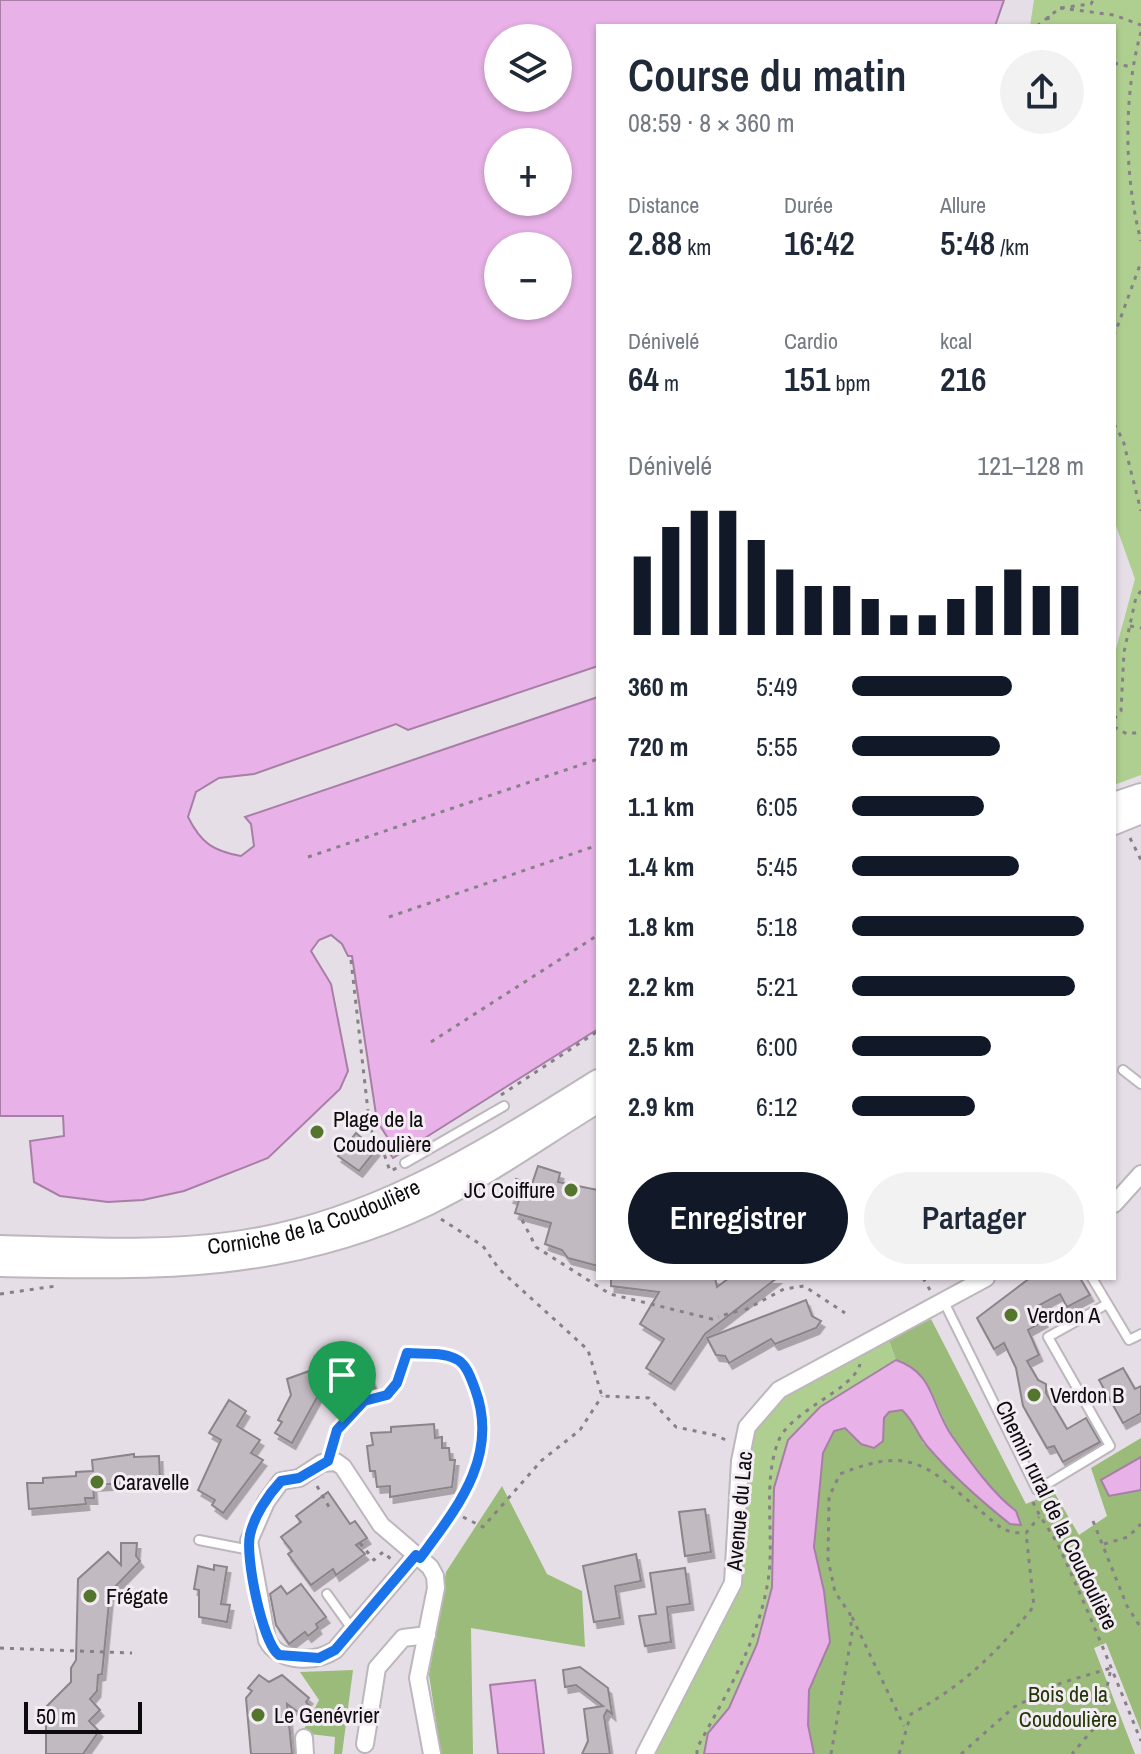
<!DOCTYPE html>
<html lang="fr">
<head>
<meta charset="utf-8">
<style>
  :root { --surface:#fff; --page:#f2f2f3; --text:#1f2937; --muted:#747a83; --accent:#111827 }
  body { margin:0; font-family:"Archivo Narrow",sans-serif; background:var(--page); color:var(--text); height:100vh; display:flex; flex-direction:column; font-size:30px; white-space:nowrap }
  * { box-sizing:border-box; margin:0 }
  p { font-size:26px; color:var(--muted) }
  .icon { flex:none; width:44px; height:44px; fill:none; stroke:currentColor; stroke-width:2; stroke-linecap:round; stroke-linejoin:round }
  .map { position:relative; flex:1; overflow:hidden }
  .drawer { position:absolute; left:596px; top:24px; width:520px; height:1256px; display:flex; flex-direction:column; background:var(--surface); border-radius:0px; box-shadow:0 2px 6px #0004 }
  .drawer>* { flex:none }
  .buttons { position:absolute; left:484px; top:24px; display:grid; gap:16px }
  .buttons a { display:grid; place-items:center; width:88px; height:88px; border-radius:50%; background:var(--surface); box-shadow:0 2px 6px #0004; font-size:40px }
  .scale { position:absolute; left:24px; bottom:20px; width:118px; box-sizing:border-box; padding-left:8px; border:4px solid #0e0b0e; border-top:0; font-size:22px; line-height:28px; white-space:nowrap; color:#0e0b0e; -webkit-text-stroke:6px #f3ecf3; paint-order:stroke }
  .pin { position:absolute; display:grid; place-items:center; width:68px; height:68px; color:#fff; margin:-82px -34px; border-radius:50% 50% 50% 0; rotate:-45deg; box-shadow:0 0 8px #0007 }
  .pin .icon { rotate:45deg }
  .round { display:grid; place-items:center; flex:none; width:84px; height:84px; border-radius:42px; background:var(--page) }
  .head { display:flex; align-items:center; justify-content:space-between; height:136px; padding:0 32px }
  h1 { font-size:44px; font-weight:600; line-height:60px }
  .metrics { display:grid; grid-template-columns:repeat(3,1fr); gap:12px; height:136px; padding:8px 32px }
  .metrics div { display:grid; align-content:center }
  .metrics b { font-size:34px; font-weight:600 }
  .metrics small { font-size:22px; font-weight:400 }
  .metrics p { font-size:22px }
  .chart { height:224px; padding:16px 32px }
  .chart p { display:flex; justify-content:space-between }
  .chart svg { width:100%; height:144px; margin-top:8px; stroke:var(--accent); stroke-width:6 }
  .action { display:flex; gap:16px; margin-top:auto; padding:16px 32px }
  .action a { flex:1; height:92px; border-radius:48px; background:var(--accent); color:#fff; font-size:32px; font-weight:600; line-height:92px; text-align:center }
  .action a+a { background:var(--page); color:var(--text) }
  ul { padding:0 32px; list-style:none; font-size:26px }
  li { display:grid; grid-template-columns:128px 96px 1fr; align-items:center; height:60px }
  li i { height:20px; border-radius:10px; background:var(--accent) }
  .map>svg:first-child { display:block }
  .green { fill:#afcf90 }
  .forest { fill:#9abb7a }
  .water { fill:#e8b1e7; stroke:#a77fa6; stroke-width:2; fill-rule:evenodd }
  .building { fill:#c1bac1; stroke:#8b858b; stroke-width:2; filter:url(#shadow) }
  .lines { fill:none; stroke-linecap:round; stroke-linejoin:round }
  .lane-casing { stroke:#bdb6bd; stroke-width:12 }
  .street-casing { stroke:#bdb6bd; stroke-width:20 }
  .secondary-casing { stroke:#bdb6bd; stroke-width:26 }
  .path { stroke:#878187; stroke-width:3; stroke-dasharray:4 6; stroke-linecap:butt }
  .lane { stroke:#fff; stroke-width:8 }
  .street { stroke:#fff; stroke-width:16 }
  .secondary { stroke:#fff; stroke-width:22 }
  .route-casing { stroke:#fff; stroke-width:16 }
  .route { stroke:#1a73e8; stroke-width:10 }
  .poi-dot { fill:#53752c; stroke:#f3ecf3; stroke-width:3 }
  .labels { text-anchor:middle; stroke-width:6; stroke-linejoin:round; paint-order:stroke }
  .poi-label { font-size:22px; fill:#0e0b0e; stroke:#f3ecf3; text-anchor:start }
  .street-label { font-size:22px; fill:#0e0b0e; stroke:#f3ecf3 }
  .park-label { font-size:22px; fill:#223606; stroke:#f3ecf3 }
</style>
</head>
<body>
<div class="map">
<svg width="1141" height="1754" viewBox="0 0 1141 1754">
  <defs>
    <filter id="shadow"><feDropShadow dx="3.5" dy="6" stdDeviation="0" flood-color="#0004"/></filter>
  </defs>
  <rect width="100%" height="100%" fill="#e6dee6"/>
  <g class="green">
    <polygon points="1034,0 1141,0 1141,775 1114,785 1114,656 1135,579 1114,520 1114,26 1030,26"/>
    <polygon points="889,1340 896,1360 820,1407 774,1488 772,1587 757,1644 729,1708 708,1733 704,1754 650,1754 739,1579 744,1468 754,1431 782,1399"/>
  </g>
  <g class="forest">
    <path d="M 931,1319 L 1026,1504 L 1054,1492 L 1079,1535 L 1107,1516 L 1091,1468 L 1141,1438 L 1141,1457 L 1101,1481 L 1109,1496 L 1141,1490 L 1141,1731 L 1106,1643 L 1094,1648 L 1135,1754 L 814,1754 L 808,1725 L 809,1690 L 820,1668 L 824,1591 L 814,1547 L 823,1453 L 834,1431 L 845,1428 L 861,1444 L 883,1441 L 884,1418 L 889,1412 L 902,1410 L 914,1421 L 923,1443 L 997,1514 L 1009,1524 L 1016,1511 C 996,1496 961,1453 949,1430 C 933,1400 931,1372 896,1360 L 889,1340 Z"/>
    <polygon points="502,1486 547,1574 582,1591 585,1647 471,1628 473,1754 441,1754 429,1675 446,1572"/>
    <polygon points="353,1670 342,1754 334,1754 335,1737 302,1733 319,1700 300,1672"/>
  </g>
  <g class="water">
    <path d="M 0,0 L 1004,0 L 995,26 L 598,26 L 598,666 L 408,730 L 396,724 L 254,774 L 219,778 L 196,792 L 188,817 C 201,843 213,851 241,856 L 254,846 L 251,824 L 245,817 L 598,697 L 598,1029 L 393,1158 L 386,1148 L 391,1143 L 377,1121 L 352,956 L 348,956 L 342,944 L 331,935 L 319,940 L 311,951 L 331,984 L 348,1071 L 340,1089 L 268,1158 L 184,1191 L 143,1200 L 108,1202 L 60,1196 L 34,1182 L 30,1141 L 64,1136 L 63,1116 L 0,1116 ZM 558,38 L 558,98 L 498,98 L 498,38 ZM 558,142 L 558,202 L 498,202 L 498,142 ZM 498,246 L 558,246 L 558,306 L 498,306 Z"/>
    <path d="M 896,1360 C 935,1373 931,1406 952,1436 C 969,1460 992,1493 1016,1511 L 1021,1525 L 1010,1524 C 981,1501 951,1474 927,1446 C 917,1434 914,1421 902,1410 L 889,1412 L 884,1418 L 883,1441 L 874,1448 L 861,1444 L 845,1428 L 834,1431 L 823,1453 L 814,1547 L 824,1591 L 830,1642 L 809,1690 L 808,1725 L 814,1754 L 704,1754 L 708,1733 L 729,1708 L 757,1644 L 772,1587 L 774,1488 L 788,1440 L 820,1407 Z"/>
    <polygon points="1141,1457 1141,1490 1109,1496 1101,1480"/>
    <polygon points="535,1680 544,1754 498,1754 490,1685"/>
  </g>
  <g class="building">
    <polygon points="356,1133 376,1150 359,1171 338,1156"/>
    <polygon points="538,1166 560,1173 558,1182 598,1190 598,1266 568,1258 562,1250 545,1244 551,1223 515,1213 519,1200 510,1197 516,1179 532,1184"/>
    <polygon points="611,1278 715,1278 717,1287 729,1278 777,1278 705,1334 671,1384 646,1368 664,1339 640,1324 659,1292 611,1286"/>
    <polygon points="1030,1278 1080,1278 1090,1295 1067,1307 1060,1294 1036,1307 1044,1321 1028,1330 1039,1355 1027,1361 1038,1380 1046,1384 1046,1393 1067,1429 1086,1418 1100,1442 1063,1462 1054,1446 1047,1448 1023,1406 1016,1368 1004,1343 994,1349 977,1318"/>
    <polygon points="806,1300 812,1316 821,1321 816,1328 775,1344 771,1339 729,1363 725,1356 716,1355 707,1338"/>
    <polygon points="362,1352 375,1388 355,1394 351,1381 321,1390 292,1443 275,1433 282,1422 278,1420 291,1395 287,1379"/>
    <polygon points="1123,1368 1135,1389 1141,1386 1141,1413 1123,1423 1099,1380"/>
    <polygon points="229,1400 246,1411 237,1426 260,1440 251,1453 263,1460 223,1513 212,1505 215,1500 198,1490 221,1440 209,1433"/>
    <polygon points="434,1424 435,1438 442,1437 442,1448 449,1448 450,1460 455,1460 452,1487 390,1497 390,1486 377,1487 375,1471 370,1471 367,1446 373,1445 371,1433 391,1432 391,1427"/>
    <polygon points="134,1454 134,1457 159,1456 160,1481 93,1485 94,1498 85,1498 86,1504 29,1509 27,1483 43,1483 43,1478 76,1476 76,1472 93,1471 92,1460"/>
    <polygon points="328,1492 350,1524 355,1521 367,1538 356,1545 365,1554 336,1575 333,1569 311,1585 288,1554 292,1551 281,1537 301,1522 296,1516"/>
    <polygon points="705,1509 711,1552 685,1556 679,1512"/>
    <polygon points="121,1543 137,1543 136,1556 140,1561 110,1592 102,1674 98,1675 97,1691 90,1699 100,1710 89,1721 99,1731 83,1754 46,1754 46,1707 71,1682 71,1668 76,1660 78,1579 108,1552 121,1565"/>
    <polygon points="636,1554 641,1581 615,1586 620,1618 594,1622 583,1566"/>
    <polygon points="214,1565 227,1567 221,1604 230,1605 227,1622 199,1617 199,1590 194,1589 198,1566 214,1570"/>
    <polygon points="685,1568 690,1604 667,1607 671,1642 645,1646 639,1616 656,1614 650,1573"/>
    <polygon points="301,1584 326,1617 316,1624 318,1628 308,1636 305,1632 289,1644 276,1625 270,1594 281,1586 287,1594"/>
    <polygon points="580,1667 608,1688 612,1714 607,1710 604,1716 610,1754 582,1754 588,1741 584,1709 603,1706 576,1685 565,1687 563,1670"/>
    <polygon points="259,1675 269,1682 282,1675 309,1698 306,1702 310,1706 302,1715 287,1704 292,1754 251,1754 246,1698 252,1691 248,1688"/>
  </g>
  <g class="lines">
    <defs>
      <g id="lane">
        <polyline points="1123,1070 1141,1084"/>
        <polyline points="405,1163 504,1106"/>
        <polyline points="1092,1278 1129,1340 1141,1334"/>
        <polyline points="944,1302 1037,1490 1110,1446 1048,1337 1107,1304"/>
        <path d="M 407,1353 L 441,1354 L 462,1362 C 510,1437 464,1497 420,1558"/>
        <polyline points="328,1461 337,1430 355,1413"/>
        <polyline points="199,1540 250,1550"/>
        <polyline points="327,1594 352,1629"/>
      </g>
      <g id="street">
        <polyline points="1114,1204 1141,1174"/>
        <path d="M 416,1555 L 335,1650 C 315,1663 279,1663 267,1640 L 249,1541 L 266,1502 L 281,1481 L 299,1478 L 322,1463 L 336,1462 L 343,1467 L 381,1525 L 430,1567 L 435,1576 L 436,1588 L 418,1678 L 432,1754"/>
        <polyline points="304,1738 305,1754"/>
        <polyline points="365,1744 377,1668 403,1638 427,1635"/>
        <polyline points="645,1754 733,1583 740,1461 747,1427 779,1390 986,1278"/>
      </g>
      <g id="secondary">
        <polyline points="1114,804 1141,795"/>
        <polyline points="1114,823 1141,812"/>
        <path id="s1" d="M 0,1247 C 78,1249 158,1254 236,1243 C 373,1224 484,1152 598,1081"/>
        <path d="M 0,1265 C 153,1268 285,1272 427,1204 C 487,1175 542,1135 598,1101"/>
      </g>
    </defs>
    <use href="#lane" class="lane-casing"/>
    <use href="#street" class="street-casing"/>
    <use href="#secondary" class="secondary-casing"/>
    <g class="path">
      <polyline points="1060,8 1114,15 1141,25"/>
      <polyline points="1048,16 1049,26"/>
      <polyline points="1037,26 1060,8 1091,4 1093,0"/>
      <path d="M 1141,32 C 1123,96 1124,176 1141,241"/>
      <polyline points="1114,63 1131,67"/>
      <polyline points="1114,336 1141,262"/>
      <polyline points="1114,424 1123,440 1141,511"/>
      <polyline points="1130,626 1141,628"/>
      <polyline points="1114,719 1121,711 1124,652 1136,597 1141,591"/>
      <polyline points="1114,727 1127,734 1141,732"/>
      <polyline points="1130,838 1141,860"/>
      <polyline points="308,857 598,759"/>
      <polyline points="389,917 598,845"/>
      <polyline points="351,960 370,1129 381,1145 390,1171 397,1168"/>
      <polyline points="431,1042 598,935"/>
      <polyline points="501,1095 598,1031"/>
      <polyline points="441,1219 483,1246 499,1269 588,1350 602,1396 649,1398 676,1427 715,1435 728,1441"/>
      <polyline points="522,1220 536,1247 610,1294 712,1319 719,1317"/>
      <polyline points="923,1278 930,1290"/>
      <polyline points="0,1294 56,1286"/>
      <polyline points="745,1310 784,1289 804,1286 845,1313"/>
      <polyline points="724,1315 738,1311"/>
      <path d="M 361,1404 C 388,1386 391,1401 404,1363"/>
      <polyline points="317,1486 329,1507"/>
      <path d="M 1033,1502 C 1040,1519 1052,1532 1060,1549 C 1089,1612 1115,1677 1141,1741"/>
      <polyline points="463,1517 483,1527 541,1461 580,1430 602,1396"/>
      <polyline points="1093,1521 1127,1606 1141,1628"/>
      <polyline points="360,1543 374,1560 383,1552 393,1561"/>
      <polyline points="1104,1544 1128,1537 1141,1524"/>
      <polyline points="852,1617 904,1726"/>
      <polyline points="0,1648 132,1653"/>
      <path d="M 697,1754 L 697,1748 C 726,1695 758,1642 768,1581 C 775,1537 762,1484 778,1442 C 790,1410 854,1390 860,1364"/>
      <path d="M 831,1754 L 852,1633 L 850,1614 L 835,1592 L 828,1559 L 829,1497 L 840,1474 C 914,1444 927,1467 983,1513 C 1000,1527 1003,1533 1026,1533 L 1039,1517"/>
      <path d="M 899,1754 L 911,1714 C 965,1684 996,1654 1034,1606 L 1026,1533"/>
      <polyline points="961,1754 1014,1707 1061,1683 1111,1668 1100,1721 1072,1754"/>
    </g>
    <use href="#lane" class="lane"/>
    <use href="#street" class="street"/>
    <use href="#secondary" class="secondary"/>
  </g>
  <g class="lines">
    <defs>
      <path id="route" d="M 407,1353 C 423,1354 442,1352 456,1359 C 467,1364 471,1379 475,1389 C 500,1456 457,1508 420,1558 L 416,1555 L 335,1650 L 319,1658 L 279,1655 C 262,1642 245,1556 250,1535 C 254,1516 268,1495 281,1481 L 299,1478 L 328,1461 L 337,1430 L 364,1401 L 387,1395 L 397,1383 Z"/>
    </defs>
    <use href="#route" class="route-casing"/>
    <use href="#route" class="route"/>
  </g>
  <g class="poi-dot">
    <circle cx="317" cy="1132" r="8"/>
    <circle cx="571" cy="1190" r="8"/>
    <circle cx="1011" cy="1315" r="8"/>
    <circle cx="1034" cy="1395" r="8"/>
    <circle cx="97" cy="1482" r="8"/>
    <circle cx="90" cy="1596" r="8"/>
    <circle cx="258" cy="1715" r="8"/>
  </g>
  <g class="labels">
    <g class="poi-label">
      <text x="333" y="1127">Plage de la<tspan x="333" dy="25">Coudoulière</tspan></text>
      <text x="555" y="1198" text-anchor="end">JC Coiffure</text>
      <text x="1027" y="1323">Verdon A</text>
      <text x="1050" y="1403">Verdon B</text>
      <text x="113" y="1490">Caravelle</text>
      <text x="106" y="1604">Frégate</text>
      <text x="274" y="1723">Le Genévrier</text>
    </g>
    <g class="street-label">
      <text dy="8" stroke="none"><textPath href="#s1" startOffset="318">Corniche de la Coudoulière</textPath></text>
      <text transform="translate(739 1511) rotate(-85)" y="8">Avenue du Lac</text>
      <text transform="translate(1057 1515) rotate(64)" y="8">Chemin rural de la Coudoulière</text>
    </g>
    <g class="park-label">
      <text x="1068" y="1702">Bois de la<tspan x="1068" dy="25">Coudoulière</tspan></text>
    </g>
  </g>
</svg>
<div class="buttons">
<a><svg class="icon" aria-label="layers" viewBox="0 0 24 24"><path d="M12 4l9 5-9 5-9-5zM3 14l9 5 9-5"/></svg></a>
<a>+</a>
<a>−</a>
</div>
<div class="scale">50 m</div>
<div class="pin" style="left:342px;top:1423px;background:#1e9e55"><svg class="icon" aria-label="arrive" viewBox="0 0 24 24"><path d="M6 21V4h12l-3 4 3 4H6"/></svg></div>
<section class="drawer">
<div class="head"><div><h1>Course du matin</h1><p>08:59 · 8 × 360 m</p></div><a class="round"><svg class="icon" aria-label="share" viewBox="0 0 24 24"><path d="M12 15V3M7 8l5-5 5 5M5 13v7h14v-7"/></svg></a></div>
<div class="metrics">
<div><p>Distance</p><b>2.88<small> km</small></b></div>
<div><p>Durée</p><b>16:42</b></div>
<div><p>Allure</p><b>5:48<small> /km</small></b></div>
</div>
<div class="metrics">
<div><p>Dénivelé</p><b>64<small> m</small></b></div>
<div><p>Cardio</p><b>151<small> bpm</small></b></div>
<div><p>kcal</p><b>216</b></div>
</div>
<div class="chart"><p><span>Dénivelé</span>121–128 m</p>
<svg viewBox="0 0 160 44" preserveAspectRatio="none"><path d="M5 44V20M15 44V11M25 44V6M35 44V6M45 44V15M55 44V24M65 44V29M75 44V29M85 44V33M95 44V38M105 44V38M115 44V33M125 44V29M135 44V24M145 44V29M155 44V29"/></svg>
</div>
<ul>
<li><b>360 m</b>5:49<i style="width:69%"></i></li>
<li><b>720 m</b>5:55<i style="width:64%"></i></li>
<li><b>1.1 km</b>6:05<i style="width:57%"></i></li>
<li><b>1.4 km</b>5:45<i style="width:72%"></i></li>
<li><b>1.8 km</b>5:18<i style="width:100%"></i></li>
<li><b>2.2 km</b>5:21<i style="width:96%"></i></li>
<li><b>2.5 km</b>6:00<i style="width:60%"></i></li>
<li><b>2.9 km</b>6:12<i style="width:53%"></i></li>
</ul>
<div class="action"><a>Enregistrer</a><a>Partager</a></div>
</section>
</div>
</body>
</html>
